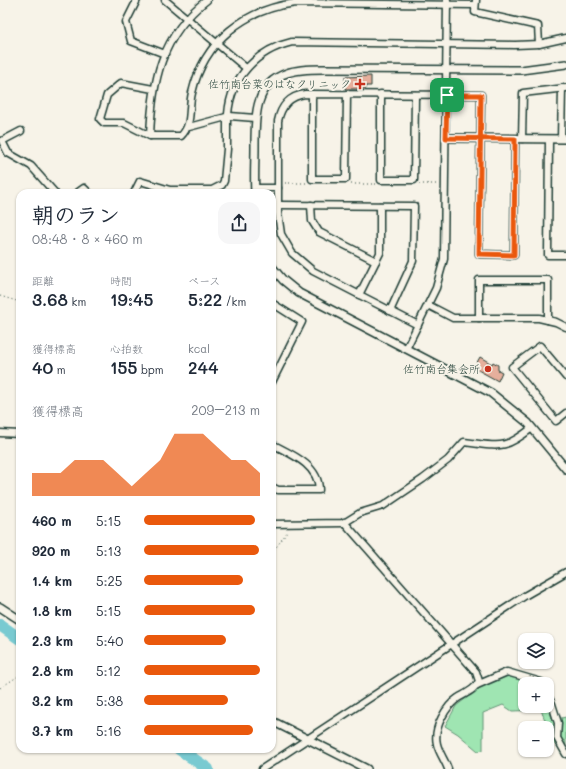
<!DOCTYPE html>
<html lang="ja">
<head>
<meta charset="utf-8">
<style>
  :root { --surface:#fff; --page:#f6f6f7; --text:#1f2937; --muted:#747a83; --accent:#ea580c }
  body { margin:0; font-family:Mali,"Klee One",sans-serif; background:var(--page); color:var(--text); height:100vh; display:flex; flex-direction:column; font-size:15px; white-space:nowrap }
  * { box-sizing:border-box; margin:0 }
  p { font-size:13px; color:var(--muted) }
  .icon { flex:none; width:22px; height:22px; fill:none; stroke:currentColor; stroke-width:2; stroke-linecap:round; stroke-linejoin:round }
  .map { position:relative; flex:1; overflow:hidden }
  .drawer { position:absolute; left:16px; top:189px; width:260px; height:564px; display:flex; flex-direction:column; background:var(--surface); border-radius:12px; box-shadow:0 1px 3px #0004 }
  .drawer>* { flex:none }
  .fabs { position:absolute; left:518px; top:633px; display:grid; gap:8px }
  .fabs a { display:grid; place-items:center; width:36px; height:36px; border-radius:8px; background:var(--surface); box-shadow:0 1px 3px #0004; font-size:20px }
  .pin { position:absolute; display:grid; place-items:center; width:34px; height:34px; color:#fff; margin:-17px; border-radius:8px; box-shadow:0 2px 6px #0006 }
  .round { display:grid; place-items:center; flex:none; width:42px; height:42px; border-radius:12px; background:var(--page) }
  .summary { display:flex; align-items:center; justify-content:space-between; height:68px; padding:0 16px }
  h1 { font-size:22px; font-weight:600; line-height:30px }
  .stats { display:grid; grid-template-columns:repeat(3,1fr); gap:6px; height:68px; padding:4px 16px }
  .stats div { display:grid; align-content:center }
  .stats b { font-size:17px; font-weight:600 }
  .stats small { font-size:11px; font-weight:400 }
  .stats p { font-size:11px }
  .chart { height:112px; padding:8px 16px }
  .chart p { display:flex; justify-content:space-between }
  .chart svg { width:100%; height:72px; margin-top:4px; fill:var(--accent); opacity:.7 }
  ul { padding:0 16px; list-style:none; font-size:13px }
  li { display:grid; grid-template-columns:64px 48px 1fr; align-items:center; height:30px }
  li i { height:10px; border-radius:5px; background:var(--accent) }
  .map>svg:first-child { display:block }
  .green { fill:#9fe5b2; stroke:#5f9173 }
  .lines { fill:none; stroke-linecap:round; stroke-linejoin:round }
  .river { stroke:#79cad1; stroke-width:12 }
  .building { fill:#e6af9c; stroke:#1f3d34 }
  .minor-casing { stroke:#1f3d34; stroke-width:9 }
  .tertiary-casing { stroke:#1f3d34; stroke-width:10 }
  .path { stroke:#1f3d34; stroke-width:1; stroke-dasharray:1 3; stroke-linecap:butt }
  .minor { stroke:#f7f3e8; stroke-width:6 }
  .tertiary { stroke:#f7f3e8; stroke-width:7 }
  .route-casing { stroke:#fff; stroke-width:8 }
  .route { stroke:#ea580c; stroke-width:5 }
  .poi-dot { fill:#c8321e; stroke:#f7f3e8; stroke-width:1.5 }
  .labels { text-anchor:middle; stroke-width:4; stroke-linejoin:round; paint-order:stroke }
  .poi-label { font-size:11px; fill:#1f3d34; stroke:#f7f3e8; text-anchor:end }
</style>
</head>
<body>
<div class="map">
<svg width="566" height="769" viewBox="0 0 566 769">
  <rect width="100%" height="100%" fill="#f7f3e8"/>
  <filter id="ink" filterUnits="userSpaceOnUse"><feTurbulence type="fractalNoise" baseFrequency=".025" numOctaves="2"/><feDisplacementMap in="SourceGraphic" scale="8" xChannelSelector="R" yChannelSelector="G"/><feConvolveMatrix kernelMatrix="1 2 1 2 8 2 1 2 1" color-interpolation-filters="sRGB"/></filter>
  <g filter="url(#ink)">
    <polygon class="green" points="504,676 522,678 533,684 525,684 525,706 547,706 547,698 552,720 566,717 566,750 561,749 549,740 551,735 541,710 512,711 503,705 483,713 483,750 478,751 458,734 445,726 456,706 482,686"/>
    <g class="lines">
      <g class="river">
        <polyline points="0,625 20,639"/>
        <polyline points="179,749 208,769"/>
      </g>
    </g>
    <g class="building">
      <polygon points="371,76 371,86 366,86 366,89 345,89 345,77"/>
      <polygon points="480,357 492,364 493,362 498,365 498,370 502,372 498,381 476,369 477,367 475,366"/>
    </g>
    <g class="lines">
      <defs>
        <g id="minor">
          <polyline points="137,0 126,22 131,41 165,54"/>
          <polyline points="165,0 246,68"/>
          <polyline points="476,0 475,12 538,26 539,44"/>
          <path d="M 153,89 L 121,83 L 107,95 L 100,119 L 104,123 L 124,123 L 150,136 L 181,136 C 193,124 188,108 192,93 C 204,41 245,9 296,3 L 475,5"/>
          <polyline points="312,94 312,179 346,179 347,94"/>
          <polyline points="381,94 381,180 414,180 415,95"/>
          <path d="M 255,118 L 230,116 L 228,114 C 231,77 257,50 292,42 L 515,45 L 539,44 L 566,38"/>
          <polyline points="189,127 230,116"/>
          <polyline points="21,131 2,141 8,153 31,166 55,193"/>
          <path d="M 150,136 C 152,82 161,35 207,0"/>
          <polyline points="522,139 523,93 566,88"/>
          <polyline points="549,139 548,255 566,255"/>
          <polyline points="561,139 562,88"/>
          <polyline points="255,188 278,188"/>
          <polyline points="77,193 84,188 89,193"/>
          <polyline points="134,193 140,181 170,190 212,190 222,185 224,181 227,149 227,117"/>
          <polyline points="278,205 414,206 413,261 390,311"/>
          <polyline points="311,205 312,221 319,232 376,261"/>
          <polyline points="359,295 380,253 380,206"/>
          <polyline points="272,303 302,322 272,382"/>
          <polyline points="428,305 453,318 539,318 556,322 566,327"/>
          <polyline points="479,318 479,280 548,280 548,320"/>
          <path d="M 418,325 L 313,271 L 292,253 L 281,234 L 278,213 L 278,121 C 281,106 290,96 305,94 L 481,95 L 479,254 L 514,255 L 515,139"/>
          <polyline points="406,349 436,288 444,259 447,0"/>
          <polyline points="566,377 540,346 512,367 556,421 566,413"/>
          <polyline points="0,433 20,434"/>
          <path d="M 272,444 C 291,454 319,465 319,490 L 278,490 L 272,487"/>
          <path d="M 344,522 L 476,672 L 479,681 C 475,690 466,693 458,698 C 446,706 433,728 437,744 C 439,753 445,760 448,769"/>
          <path d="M 272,524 L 344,523 L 360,513 L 383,506 L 423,479 L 448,460 L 464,442 C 499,446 503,451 532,428"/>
          <polyline points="477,685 507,672 541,682 542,684"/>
          <polyline points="547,694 552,704 558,723 557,738 566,754"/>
          <polyline points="262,769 526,595 566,572"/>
        </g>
        <g id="tertiary">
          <polyline points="446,138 566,139"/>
          <path d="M 255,193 C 254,178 255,162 255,147 C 255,118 254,84 287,73 C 298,69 311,69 323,69 L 521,70 L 566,64"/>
          <polyline points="272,267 283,280 299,293 491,393 528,423 566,469"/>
          <polyline points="0,607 20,620"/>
          <polyline points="272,721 367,769"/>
        </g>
      </defs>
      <use href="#minor" class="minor-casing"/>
      <use href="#tertiary" class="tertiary-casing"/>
      <g class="path">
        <polyline points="285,183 306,183"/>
        <polyline points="351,184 376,184"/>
        <polyline points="419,184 438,184"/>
        <polyline points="0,296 20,302"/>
        <polyline points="272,553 288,531"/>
        <polyline points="0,688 20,675"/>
      </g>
      <use href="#minor" class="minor"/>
      <use href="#tertiary" class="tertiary"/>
    </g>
  </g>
  <g class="lines" filter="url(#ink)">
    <defs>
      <polyline id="route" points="447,95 446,138 515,139 514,255 479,254 481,95 447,95"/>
    </defs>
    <use href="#route" class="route-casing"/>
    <use href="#route" class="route"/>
  </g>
  <g class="poi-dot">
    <path d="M358 78h4v4h4v4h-4v4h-4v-4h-4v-4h4z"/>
    <circle cx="488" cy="369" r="4"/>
  </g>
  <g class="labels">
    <g class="poi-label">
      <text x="351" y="88">佐竹南台菜のはなクリニック</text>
      <text x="480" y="373">佐竹南台集会所</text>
    </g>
  </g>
</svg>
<div class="fabs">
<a><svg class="icon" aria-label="layers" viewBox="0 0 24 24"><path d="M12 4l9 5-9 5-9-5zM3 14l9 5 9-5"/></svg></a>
<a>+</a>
<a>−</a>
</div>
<div class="pin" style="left:447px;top:95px;background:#1e9e55"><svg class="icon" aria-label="arrive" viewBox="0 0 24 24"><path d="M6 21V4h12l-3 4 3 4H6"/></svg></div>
<section class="drawer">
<div class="summary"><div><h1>朝のラン</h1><p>08:48 · 8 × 460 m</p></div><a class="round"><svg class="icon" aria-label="share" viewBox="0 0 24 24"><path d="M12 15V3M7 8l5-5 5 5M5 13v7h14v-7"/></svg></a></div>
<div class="stats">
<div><p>距離</p><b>3.68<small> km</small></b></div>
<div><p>時間</p><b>19:45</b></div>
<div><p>ペース</p><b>5:22<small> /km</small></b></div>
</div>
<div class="stats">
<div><p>獲得標高</p><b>40<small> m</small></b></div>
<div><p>心拍数</p><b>155<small> bpm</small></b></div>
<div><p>kcal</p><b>244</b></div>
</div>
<div class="chart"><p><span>獲得標高</span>209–213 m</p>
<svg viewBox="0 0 160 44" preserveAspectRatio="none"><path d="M0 44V30L10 30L20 30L30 22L40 22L50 22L60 30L70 38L80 30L90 22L100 6L110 6L120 6L130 14L140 22L150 22L160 30V44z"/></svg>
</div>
<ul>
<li><b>460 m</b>5:15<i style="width:96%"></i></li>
<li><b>920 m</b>5:13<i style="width:99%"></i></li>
<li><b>1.4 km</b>5:25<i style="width:85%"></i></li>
<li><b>1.8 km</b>5:15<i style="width:96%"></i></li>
<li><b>2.3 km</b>5:40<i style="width:71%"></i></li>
<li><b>2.8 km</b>5:12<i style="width:100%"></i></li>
<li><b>3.2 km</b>5:38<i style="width:72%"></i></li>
<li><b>3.7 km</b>5:16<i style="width:94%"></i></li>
</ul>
</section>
</div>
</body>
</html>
